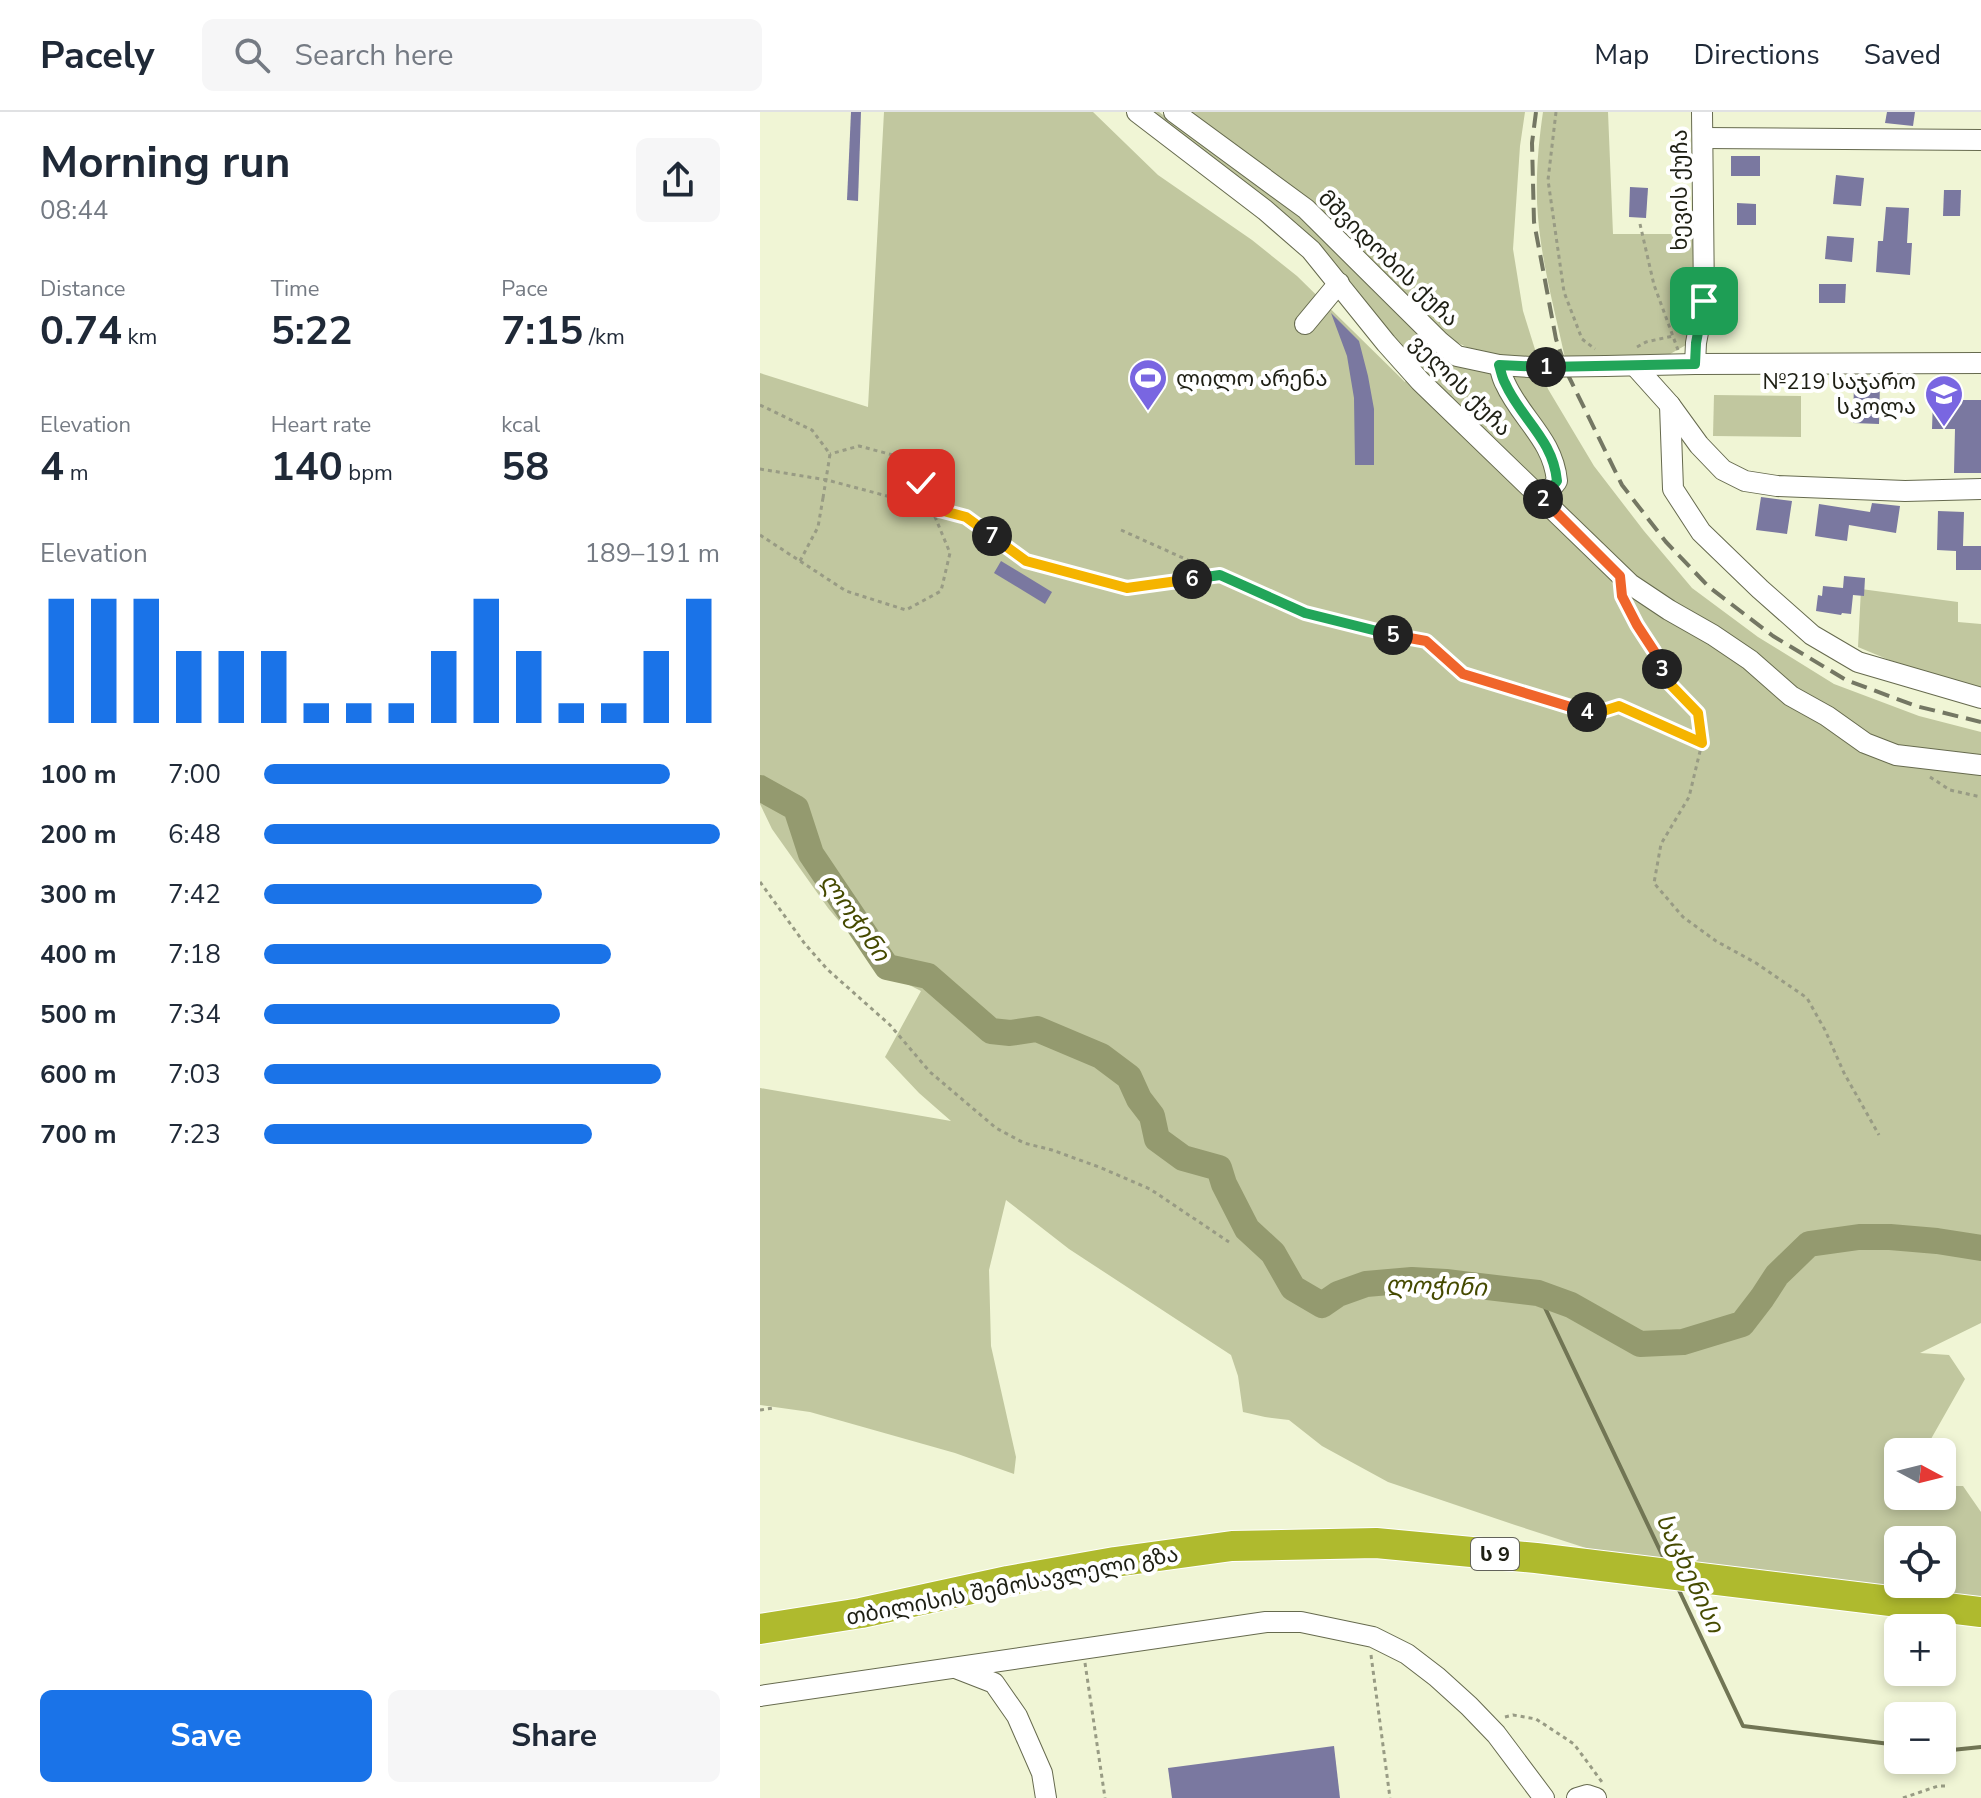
<!DOCTYPE html>
<html lang="en">
<head>
<meta charset="utf-8">
<style>
  :root { --surface:#fff; --page:#f6f6f7; --text:#1f2937; --muted:#747a83; --line:#e0e1e3; --accent:#1a73e8 }
  body { margin:0; font-family:"Nunito Sans","Noto Sans Georgian",sans-serif; background:var(--page); color:var(--text); height:100vh; display:flex; flex-direction:column; font-size:30px; white-space:nowrap }
  * { box-sizing:border-box; margin:0 }
  p { font-size:26px; color:var(--muted) }
  .icon { flex:none; width:44px; height:44px; fill:none; stroke:currentColor; stroke-width:2; stroke-linecap:round; stroke-linejoin:round }
  .map { position:relative; flex:1; overflow:hidden }
  .side { display:flex; flex-direction:column; background:var(--surface); width:760px }
  .side>* { flex:none }
  .needle { width:52px; rotate:97deg }
  .buttons { position:absolute; left:1124px; top:1326px; display:grid; gap:16px }
  .buttons a { display:grid; place-items:center; width:72px; height:72px; border-radius:12px; background:var(--surface); box-shadow:0 4px 12px #0003; font-size:40px }
  .pin { position:absolute; display:grid; place-items:center; width:68px; height:68px; color:#fff; margin:-34px; border-radius:16px; box-shadow:0 4px 12px #0006 }
  .km { position:absolute; width:40px; height:40px; margin:-20px; border-radius:50%; background:#222; color:#fff; font-size:22px; line-height:40px; text-align:center }
  .round { display:grid; place-items:center; flex:none; width:84px; height:84px; border-radius:12px; background:var(--page) }
  .headline { display:flex; align-items:center; justify-content:space-between; height:136px; padding:0 40px }
  h1 { font-size:44px; font-weight:700; line-height:60px }
  .figures { display:grid; grid-template-columns:repeat(3,1fr); gap:12px; height:136px; padding:8px 40px }
  .figures div { display:grid; align-content:center }
  .figures b { font-size:40px; font-weight:700 }
  .figures small { font-size:22px; font-weight:400 }
  .figures p { font-size:22px }
  .chart { height:224px; padding:16px 40px }
  .chart p { display:flex; justify-content:space-between }
  .chart svg { width:100%; height:144px; margin-top:8px; stroke:var(--accent); stroke-width:6 }
  .cta { display:flex; gap:16px; margin-top:auto; padding:16px 40px }
  .cta a { flex:1; height:92px; border-radius:12px; background:var(--accent); color:#fff; font-size:32px; font-weight:700; line-height:92px; text-align:center }
  .cta a+a { background:var(--page); color:var(--text) }
  ul { padding:0 40px; list-style:none; font-size:26px }
  li { display:grid; grid-template-columns:128px 96px 1fr; align-items:center; height:60px }
  li i { height:20px; border-radius:10px; background:var(--accent) }
  header { display:flex; align-items:center; gap:48px; box-sizing:border-box; height:112px; padding:0 40px; background:var(--surface); border-bottom:2px solid var(--line) }
  header strong { font-size:38px }
  nav { display:flex; gap:44px; margin-inline-start:auto; font-size:28px }
  .search { width:560px; height:72px; background:var(--page); display:flex; align-items:center; gap:20px; box-sizing:border-box; padding:0 28px; border-radius:12px; color:var(--muted); font-size:30px }
  main { display:flex; flex:1; min-height:0 }
  .map>svg:first-child { display:block }
  .green { fill:#c1c79f; fill-rule:evenodd }
  .lines { fill:none; stroke-linecap:round; stroke-linejoin:round }
  .stream { stroke:#717554; stroke-width:4 }
  .river { stroke:#949a6f; stroke-width:26 }
  .building { fill:#7a78a0 }
  .minor-casing { stroke:#666a4e; stroke-width:22 }
  .highway-casing { stroke:#fff; stroke-width:32 }
  .path { stroke:#989b84; stroke-width:3; stroke-dasharray:4 4; stroke-linecap:butt }
  .minor { stroke:#fff; stroke-width:20 }
  .highway { stroke:#afba2e; stroke-width:30 }
  .rail { stroke:#747763; stroke-width:4; stroke-dasharray:16 8; stroke-linecap:butt }
  .minor-bridge-casing { stroke:#666a4e; stroke-width:22; stroke-linecap:butt }
  .path-bridge { stroke:#989b84; stroke-width:3; stroke-dasharray:4 4; stroke-linecap:butt }
  .minor-bridge { stroke:#fff; stroke-width:20 }
  .split-1-casing { stroke:#fff; stroke-width:16 }
  .split-2-casing { stroke:#fff; stroke-width:16 }
  .split-3-casing { stroke:#fff; stroke-width:16 }
  .split-4-casing { stroke:#fff; stroke-width:16 }
  .split-5-casing { stroke:#fff; stroke-width:16 }
  .split-6-casing { stroke:#fff; stroke-width:16 }
  .split-7-casing { stroke:#fff; stroke-width:16 }
  .split-8-casing { stroke:#fff; stroke-width:16 }
  .split-1 { stroke:#22a559; stroke-width:10 }
  .split-2 { stroke:#22a559; stroke-width:10 }
  .split-3 { stroke:#f0652b; stroke-width:10 }
  .split-4 { stroke:#f5b400; stroke-width:10 }
  .split-5 { stroke:#f0652b; stroke-width:10 }
  .split-6 { stroke:#22a559; stroke-width:10 }
  .split-7 { stroke:#f5b400; stroke-width:10 }
  .split-8 { stroke:#f5b400; stroke-width:10 }
  .labels { text-anchor:middle; stroke-width:8; stroke-linejoin:round; paint-order:stroke }
  .shield { fill:#fff; stroke:#62625a; stroke-width:2 }
  .shield-label { font-size:20px; font-weight:bold; fill:#1e1f14 }
  .street-label { font-size:22px; fill:#1e1f14; stroke:#fff }
  .poi-label { font-size:22px; fill:#1e1f14; stroke:#fff; text-anchor:start }
  .water-label { font-size:24px; font-style:italic; fill:#454a00; stroke:#fff }
</style>
</head>
<body>
<header>
<strong>Pacely</strong>
<div class="search"><svg class="icon" aria-label="search" viewBox="0 0 24 24"><circle cx="10" cy="10" r="6"/><path d="M15 15l6 6"/></svg>Search here</div>
<nav><a>Map</a><a>Directions</a><a>Saved</a></nav>
</header>
<main>
<section class="side">
<div class="headline"><div><h1>Morning run</h1><p>08:44</p></div><a class="round"><svg class="icon" aria-label="share" viewBox="0 0 24 24"><path d="M12 15V3M7 8l5-5 5 5M5 13v7h14v-7"/></svg></a></div>
<div class="figures">
<div><p>Distance</p><b>0.74<small> km</small></b></div>
<div><p>Time</p><b>5:22</b></div>
<div><p>Pace</p><b>7:15<small> /km</small></b></div>
</div>
<div class="figures">
<div><p>Elevation</p><b>4<small> m</small></b></div>
<div><p>Heart rate</p><b>140<small> bpm</small></b></div>
<div><p>kcal</p><b>58</b></div>
</div>
<div class="chart"><p><span>Elevation</span>189–191 m</p>
<svg viewBox="0 0 160 44" preserveAspectRatio="none"><path d="M5 44V6M15 44V6M25 44V6M35 44V22M45 44V22M55 44V22M65 44V38M75 44V38M85 44V38M95 44V22M105 44V6M115 44V22M125 44V38M135 44V38M145 44V22M155 44V6"/></svg>
</div>
<ul>
<li><b>100 m</b>7:00<i style="width:89%"></i></li>
<li><b>200 m</b>6:48<i style="width:100%"></i></li>
<li><b>300 m</b>7:42<i style="width:61%"></i></li>
<li><b>400 m</b>7:18<i style="width:76%"></i></li>
<li><b>500 m</b>7:34<i style="width:65%"></i></li>
<li><b>600 m</b>7:03<i style="width:87%"></i></li>
<li><b>700 m</b>7:23<i style="width:72%"></i></li>
</ul>
<div class="cta"><a>Save</a><a>Share</a></div>
</section>
<div class="map">
<svg width="1221" height="1686" viewBox="0 0 1221 1686">
  <rect width="100%" height="100%" fill="#f0f5d5"/>
  <g class="green">
    <path d="M 124,0 L 333,0 L 398,63 L 492,128 L 537,164 L 645,270 L 655,251 L 522,117 L 372,0 L 399,0 L 550,109 L 675,238 L 783,264 L 788,277 L 834,354 L 884,419 L 932,476 L 998,525 L 1074,572 L 1159,604 L 1221,620 L 1221,1211 L 1160,1241 L 1189,1243 L 1205,1267 L 1167,1334 L 1168,1340 L 1138,1340 L 1138,1384 L 1182,1384 L 1182,1374 L 1203,1374 L 1221,1400 L 1221,1489 L 863,1448 L 755,1413 L 628,1370 L 562,1334 L 529,1308 L 505,1305 L 483,1300 L 478,1264 L 471,1243 L 309,1137 L 246,1088 L 229,1158 L 231,1234 L 256,1345 L 254,1362 L 195,1341 L 50,1300 L 0,1293 L 0,976 L 191,1009 L 159,981 L 125,945 L 161,879 L 120,858 L 68,796 L 12,717 L 0,692 L 0,261 L 108,295 ZM 1138,1428 L 1182,1428 L 1182,1472 L 1138,1472 Z"/>
    <polygon points="426,0 765,0 760,34 753,137 763,199 778,247 719,241 694,229"/>
    <path d="M 783,0 L 848,0 L 853,122 L 939,122 L 937,185 L 926,233 L 903,246 L 805,246 C 795,199 782,153 778,105 C 775,71 778,34 783,0 Z"/>
    <polygon points="954,283 1041,284 1041,325 953,324"/>
    <path d="M 1101,477 L 1198,490 L 1198,510 L 1221,512 L 1221,575 C 1177,568 1138,552 1098,535 Z"/>
  </g>
  <g class="lines">
    <g class="stream">
      <polyline points="778,1181 905,1449"/>
      <polyline points="918,1476 983,1614 1138,1633"/>
      <polyline points="1182,1639 1221,1635"/>
    </g>
    <polyline class="river" points="0,676 36,696 51,742 127,855 168,864 231,919 250,921 277,917 341,944 369,965 379,987 392,1004 397,1027 423,1046 459,1056 464,1072 487,1117 513,1141 533,1176 562,1193 578,1182 606,1172 652,1168 686,1170 778,1181 811,1193 880,1232 923,1230 982,1212 1002,1186 1017,1163 1049,1132 1099,1125 1130,1125 1177,1129 1221,1136"/>
  </g>
  <g class="building">
    <polygon points="91,0 101,0 98,89 87,88"/>
    <polygon points="1127,0 1155,0 1153,14 1125,11"/>
    <rect x="971" y="44" width="29" height="20"/>
    <polygon points="1076,63 1104,66 1101,94 1073,92"/>
    <polygon points="870,75 888,76 886,106 869,105"/>
    <polygon points="1184,78 1201,78 1200,104 1183,104"/>
    <polygon points="977,91 996,92 996,113 977,113"/>
    <polygon points="1126,95 1149,96 1147,131 1152,131 1150,163 1116,160 1118,129 1123,129"/>
    <polygon points="1067,124 1094,126 1092,150 1065,147"/>
    <polygon points="1059,172 1086,172 1085,191 1059,191"/>
    <polygon points="571,201 599,229 608,264 614,297 614,353 595,353 594,286 587,244"/>
    <polygon points="1094,272 1120,272 1119,312 1093,311"/>
    <polygon points="1173,288 1221,288 1221,361 1194,361 1195,317 1172,317"/>
    <polygon points="1001,385 1032,389 1027,422 996,418"/>
    <polygon points="1112,391 1140,394 1136,421 1089,413 1087,429 1055,424 1059,392 1110,400"/>
    <polygon points="1178,399 1204,400 1203,434 1221,434 1221,458 1196,458 1196,439 1177,438"/>
    <polygon points="241,449 292,480 285,492 234,461"/>
    <polygon points="1084,464 1105,466 1104,484 1093,483 1091,502 1082,501 1081,503 1056,499 1058,483 1062,484 1063,474 1083,476"/>
    <polygon points="574,1634 580,1686 412,1686 408,1656"/>
  </g>
  <g class="lines">
    <defs>
      <g id="minor">
        <polyline points="377,0 505,98 551,138 626,231 660,269 870,472 909,498 953,523 990,548 1031,584 1067,604 1105,631 1136,643 1221,653"/>
        <polyline points="414,0 546,97 680,230 697,244 739,253 770,255"/>
        <polyline points="944,26 1221,28"/>
        <polyline points="545,212 579,171"/>
        <polyline points="935,252 936,231 944,189 942,0"/>
        <path d="M 739,253 C 741,259 742,266 745,271 C 761,307 793,327 797,369 L 790,378 L 777,381"/>
        <polyline points="846,254 935,252 1221,251"/>
        <polyline points="875,254 910,293 939,333 963,358 985,369 1017,374 1145,379 1221,377"/>
        <polyline points="910,293 913,377 941,420 1000,477 1052,523 1098,550 1221,586"/>
        <polyline points="198,1557 234,1571 257,1604 282,1661 286,1686"/>
        <polyline points="0,1584 506,1510 541,1510 613,1525 647,1542 677,1565 709,1594 736,1622 784,1686"/>
        <polyline points="817,1686 827,1683 836,1686"/>
      </g>
      <polyline id="highway" points="0,1517 101,1501 248,1469 355,1450 472,1434 616,1431 776,1446 1221,1500"/>
    </defs>
    <use href="#minor" class="minor-casing"/>
    <use href="#highway" class="highway-casing"/>
    <g class="path">
      <polyline points="796,0 788,68 804,180 822,227 835,237"/>
      <polyline points="880,112 894,173 918,238"/>
      <polyline points="877,235 886,230 913,224"/>
      <polyline points="0,293 52,318 70,342 68,355"/>
      <polyline points="0,357 67,368 206,405 266,449 367,476 460,463"/>
      <polyline points="361,418 545,501 609,518 666,529 703,562 834,602 859,594 942,631 938,601 908,570 894,539 877,513 865,489"/>
      <polyline points="0,423 86,479 146,498 181,479 190,441 161,371 133,343 99,334 70,342"/>
      <polyline points="40,449 58,415 63,386"/>
      <polyline points="942,631 929,685 901,732 894,771 923,805 956,829 996,851 1047,886 1065,918 1084,961 1119,1023"/>
      <polyline points="1170,665 1190,678 1221,685"/>
      <polyline points="0,770 45,832 67,857 130,913 170,960 236,1016 264,1031 292,1038 339,1055 390,1077 469,1130"/>
      <polyline points="0,1298 13,1296"/>
      <polyline points="611,1543 630,1686"/>
      <polyline points="325,1551 345,1686"/>
      <polyline points="745,1605 753,1603 776,1607 814,1632 842,1670"/>
      <polyline points="1143,1686 1178,1674 1188,1674"/>
    </g>
    <use href="#minor" class="minor"/>
    <use href="#highway" class="highway"/>
    <polyline class="rail" points="776,0 772,31 774,110 796,227 809,265 862,373 906,430 949,475 1013,524 1086,568 1156,594 1221,610"/>
    <defs>
      <polyline id="minor-bridge" points="770,255 846,254"/>
    </defs>
    <use href="#minor-bridge" class="minor-bridge-casing"/>
    <polyline class="path-bridge" points="63,386 68,355"/>
    <use href="#minor-bridge" class="minor-bridge"/>
  </g>
  <g class="lines">
    <defs>
      <polyline id="split-1" points="786,255 935,252 936,231 944,189"/>
      <path id="split-2" d="M 783,387 L 777,381 L 790,378 L 797,369 C 793,327 761,307 745,271 C 742,266 741,259 739,253 L 786,255"/>
      <polyline id="split-3" points="783,387 860,464 862,484 877,513 894,539 902,557"/>
      <polyline id="split-4" points="827,600 834,602 859,594 942,631 938,601 908,570 902,557"/>
      <polyline id="split-5" points="633,523 666,529 703,562 827,600"/>
      <polyline id="split-6" points="432,467 460,463 545,501 633,523"/>
      <polyline id="split-7" points="232,424 266,449 367,476 432,467"/>
      <polyline id="split-8" points="161,371 172,396 206,405 232,424"/>
    </defs>
    <use href="#split-1" class="split-1-casing"/>
    <use href="#split-2" class="split-2-casing"/>
    <use href="#split-3" class="split-3-casing"/>
    <use href="#split-4" class="split-4-casing"/>
    <use href="#split-5" class="split-5-casing"/>
    <use href="#split-6" class="split-6-casing"/>
    <use href="#split-7" class="split-7-casing"/>
    <use href="#split-8" class="split-8-casing"/>
    <use href="#split-1" class="split-1"/>
    <use href="#split-2" class="split-2"/>
    <use href="#split-3" class="split-3"/>
    <use href="#split-4" class="split-4"/>
    <use href="#split-5" class="split-5"/>
    <use href="#split-6" class="split-6"/>
    <use href="#split-7" class="split-7"/>
    <use href="#split-8" class="split-8"/>
  </g>
  <defs>
    <symbol id="stadium-pin" viewBox="-11 -11 22 30"><path d="M0 17L-7.5 6A9.5 9.5 0 1 1 7.5 6Z" fill="#7966e1" stroke="#fff"/><path d="M0-5a6.5 5 0 1 0 0 10a6.5 5 0 1 0 0-10ZM-3.5-1.8h7v3.6h-7Z" fill="#fff"/></symbol>
    <symbol id="school-pin" viewBox="-11 -11 22 30"><path d="M0 17L-7.5 6A9.5 9.5 0 1 1 7.5 6Z" fill="#7966e1" stroke="#fff"/><path d="M0-5L7-2L0 1L-7-2ZM-4 1L0 2.5L4 1V4Q0 6-4 4Z" fill="#fff"/></symbol>
  </defs>
  <g fill-rule="evenodd">
    <use href="#stadium-pin" x="366" y="244" width="44" height="60"/>
    <use href="#school-pin" x="1162" y="260" width="44" height="60"/>
  </g>
  <g class="labels">
    <rect class="shield" x="711" y="1426" width="48" height="32" rx="6"/>
    <g class="shield-label">
      <text x="735" y="1449">ს 9</text>
    </g>
    <g class="street-label">
      <text transform="translate(919 78) rotate(-90)" y="8">ხევის ქუჩა</text>
      <text transform="translate(629 146) rotate(44)" y="8">მშვიდობის ქუჩა</text>
      <text transform="translate(701 273) rotate(45)" y="8">ველის ქუჩა</text>
      <text transform="translate(252 1473) rotate(-11)" y="8">თბილისის შემოსავლელი გზა</text>
    </g>
    <g class="poi-label">
      <text x="416" y="274">ლილო არენა</text>
      <text x="1156" y="277" text-anchor="end">№219 საჯარო<tspan x="1156" dy="25">სკოლა</tspan></text>
    </g>
    <g class="water-label">
      <text transform="translate(95 805) rotate(55)" y="8">ლოჭინი</text>
      <text transform="translate(676 1174) rotate(2)" y="8">ლოჭინი</text>
      <text transform="translate(930 1461) rotate(65)" y="8">საცხენისი</text>
    </g>
  </g>
</svg>
<div class="buttons">
<a><svg class="needle" viewBox="-14 -14 28 28"><path d="M0-13l5 13h-10z" fill="#e53935"/><path d="M0 13l5-13h-10z" fill="#747a83"/></svg></a>
<a><svg class="icon" aria-label="locate" viewBox="0 0 24 24"><circle cx="12" cy="12" r="6"/><path d="M12 2v4M12 18v4M2 12h4M18 12h4"/></svg></a>
<a>+</a>
<a>−</a>
</div>
<div class="pin" style="left:944px;top:189px;background:#1e9e55"><svg class="icon" aria-label="arrive" viewBox="0 0 24 24"><path d="M6 21V4h12l-3 4 3 4H6"/></svg></div>
<div class="pin" style="left:161px;top:371px;background:#d93025"><svg class="icon" aria-label="check" viewBox="0 0 24 24"><path d="M5 12l5 5 9-10"/></svg></div>
<b class="km" style="left:786px;top:255px">1</b>
<b class="km" style="left:783px;top:387px">2</b>
<b class="km" style="left:902px;top:557px">3</b>
<b class="km" style="left:827px;top:600px">4</b>
<b class="km" style="left:633px;top:523px">5</b>
<b class="km" style="left:432px;top:467px">6</b>
<b class="km" style="left:232px;top:424px">7</b>
</div>
</main>
</body>
</html>
